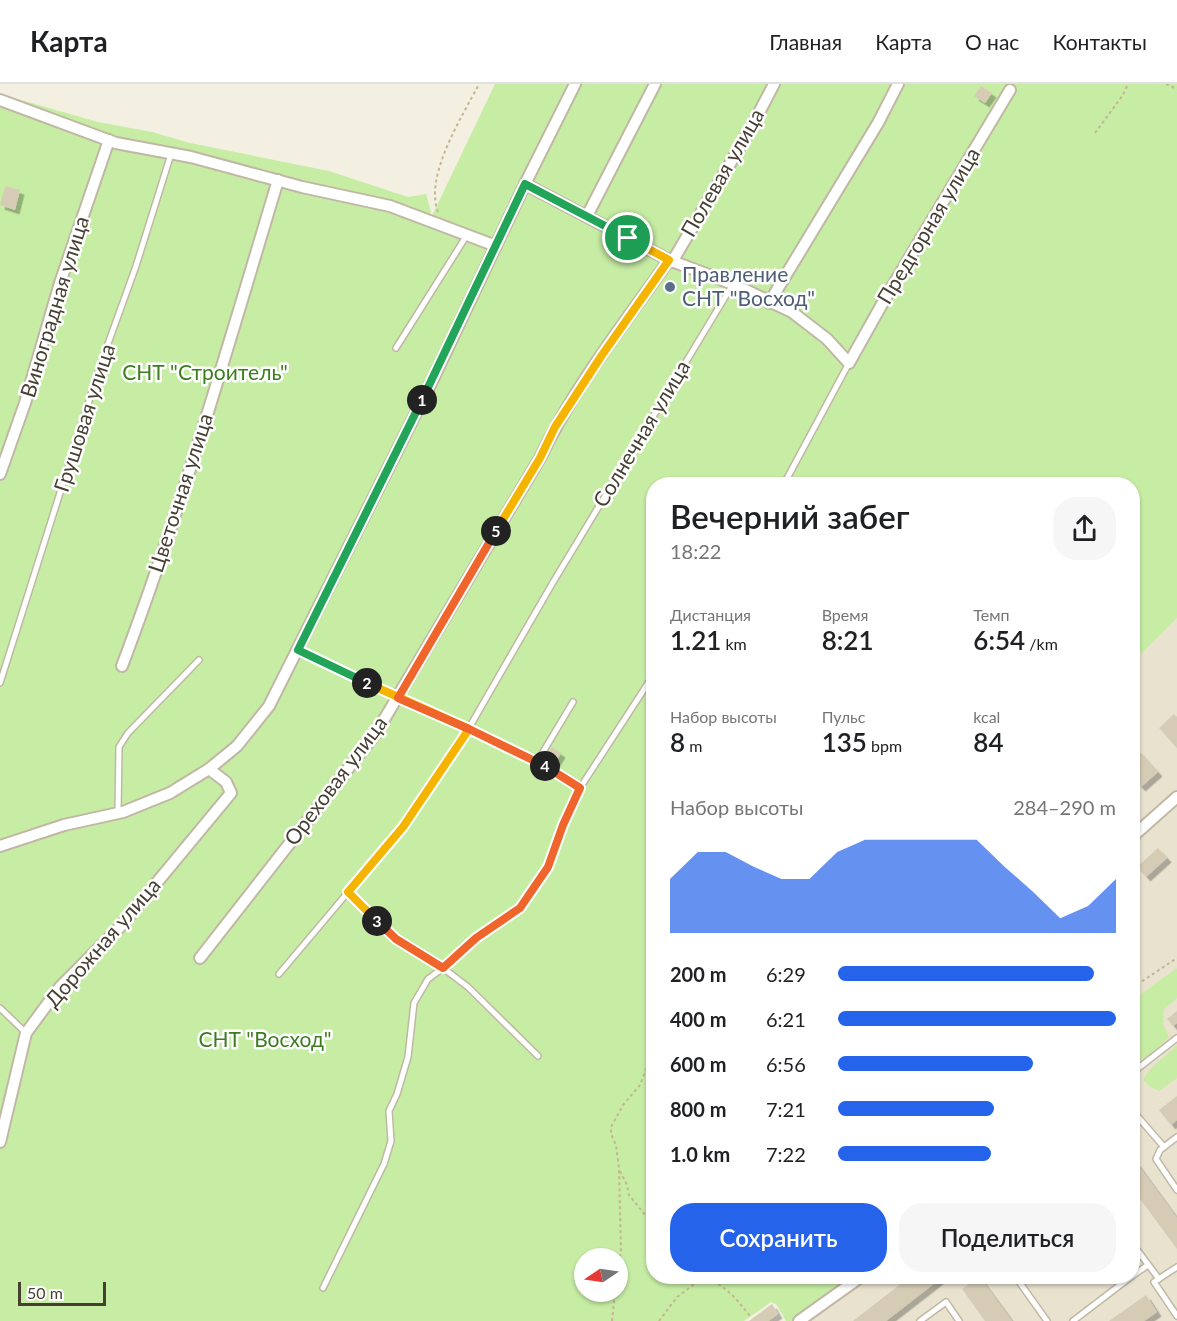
<!DOCTYPE html>
<html lang="ru">
<head>
<meta charset="utf-8">
<style>
  :root { --surface:#fff; --page:#f6f6f6; --text:#202124; --muted:#757577; --line:#e0e0e0; --accent:#2563eb }
  body { margin:0; font-family:Lato,sans-serif; background:var(--page); color:var(--text); height:100vh; display:flex; flex-direction:column; font-size:22px; white-space:nowrap }
  * { box-sizing:border-box; margin:0 }
  p { font-size:20px; color:var(--muted) }
  .icon { flex:none; width:33px; height:33px; fill:none; stroke:currentColor; stroke-width:2; stroke-linecap:round; stroke-linejoin:round }
  .map { position:relative; flex:1; overflow:hidden }
  .sheet { position:absolute; left:646px; top:393px; width:494px; height:807px; display:flex; flex-direction:column; background:var(--surface); border-radius:24px; box-shadow:0 2px 4px #0004 }
  .sheet>* { flex:none }
  .needle { width:39px; rotate:257deg }
  .buttons { position:absolute; left:574px; top:1164px; display:grid; gap:12px }
  .buttons a { display:grid; place-items:center; width:54px; height:54px; border-radius:50%; background:var(--surface); box-shadow:0 2px 4px #0004; font-size:30px }
  .scale { position:absolute; left:18px; bottom:15px; width:88px; box-sizing:border-box; padding-left:6px; border:3px solid #463f32; border-top:0; font-size:16px; line-height:21px; white-space:nowrap; color:#463f32; -webkit-text-stroke:4px #fff; paint-order:stroke }
  .pin { position:absolute; display:grid; place-items:center; width:51px; height:51px; color:#fff; margin:-26px; border:3px solid #fff; border-radius:50%; box-shadow:0 2px 6px #0007 }
  .km { position:absolute; width:30px; height:30px; margin:-15px; border-radius:50%; background:#222; color:#fff; font-size:16px; line-height:30px; text-align:center }
  .round { display:grid; place-items:center; flex:none; width:63px; height:63px; border-radius:24px; background:var(--page) }
  .summary { display:flex; align-items:center; justify-content:space-between; height:102px; padding:0 24px }
  h1 { font-size:33px; font-weight:600; line-height:45px }
  .figures { display:grid; grid-template-columns:repeat(3,1fr); gap:9px; height:102px; padding:6px 24px }
  .figures div { display:grid; align-content:center }
  .figures b { font-size:26px; font-weight:600 }
  .figures small { font-size:16px; font-weight:400 }
  .figures p { font-size:16px }
  .chart { height:168px; padding:12px 24px }
  .chart p { display:flex; justify-content:space-between }
  .chart svg { width:100%; height:108px; margin-top:6px; fill:var(--accent); opacity:.7 }
  .primary-button { display:flex; gap:12px; margin-top:auto; padding:12px 24px }
  .primary-button a { flex:1; height:69px; border-radius:24px; background:var(--accent); color:#fff; font-size:24px; font-weight:600; line-height:69px; text-align:center }
  .primary-button a+a { background:var(--page); color:var(--text) }
  ul { padding:0 24px; list-style:none; font-size:20px }
  li { display:grid; grid-template-columns:96px 72px 1fr; align-items:center; height:45px }
  li i { height:15px; border-radius:8px; background:var(--accent) }
  header { display:flex; align-items:center; gap:36px; box-sizing:border-box; height:84px; padding:0 30px; background:var(--surface); border-bottom:2px solid var(--line) }
  header strong { font-size:28px }
  nav { display:flex; gap:33px; margin-inline-start:auto; font-size:21px }
  .map>svg:first-child { display:block }
  .residential { fill:#e8e2cf }
  .green { fill:#c7eda5; fill-rule:evenodd }
  .building { fill:#d6ccb6; filter:url(#shadow) }
  .lines { fill:none; stroke-linecap:round; stroke-linejoin:round }
  .service-casing { stroke:#c0b8a4; stroke-width:8 }
  .minor-casing { stroke:#c0b8a4; stroke-width:14 }
  .path { stroke:#c3b693; stroke-width:2; stroke-dasharray:3 3; stroke-linecap:butt }
  .service { stroke:#fff; stroke-width:5 }
  .minor { stroke:#fff; stroke-width:10 }
  .split-1-casing { stroke:#fff; stroke-width:12 }
  .split-2-casing { stroke:#fff; stroke-width:12 }
  .split-3-casing { stroke:#fff; stroke-width:12 }
  .split-4-casing { stroke:#fff; stroke-width:12 }
  .split-5-casing { stroke:#fff; stroke-width:12 }
  .split-6-casing { stroke:#fff; stroke-width:12 }
  .split-1 { stroke:#22a559; stroke-width:8 }
  .split-2 { stroke:#22a559; stroke-width:8 }
  .split-3 { stroke:#f5b400; stroke-width:8 }
  .split-4 { stroke:#f0652b; stroke-width:8 }
  .split-5 { stroke:#f0652b; stroke-width:8 }
  .split-6 { stroke:#f5b400; stroke-width:8 }
  .service-dot { fill:#5c6f8a; stroke:#fff; stroke-width:2 }
  .labels { text-anchor:middle; stroke-width:5; stroke-linejoin:round; paint-order:stroke }
  .street-label { font-size:21px; fill:#463f32; stroke:#fff }
  .service-label { font-size:21px; fill:#4e5e75; stroke:#fff; text-anchor:start }
  .park-label { font-size:21px; fill:#3b7d1f; stroke:#fff }
</style>
</head>
<body>
<header>
<strong>Карта</strong>
<nav><a>Главная</a><a>Карта</a><a>О нас</a><a>Контакты</a></nav>
</header>
<div class="map">
<svg width="1177" height="1237" viewBox="0 0 1177 1237">
  <defs>
    <filter id="shadow"><feDropShadow dx="4.5" dy="4.5" stdDeviation="0" flood-color="#0004"/></filter>
  </defs>
  <rect width="100%" height="100%" fill="#f3f0e2"/>
  <polygon class="residential" points="1177,534 1177,1237 799,1237 862,1193 1132,1192 1133,560 1141,570"/>
  <g class="green">
    <path d="M 495,0 L 1177,0 L 1177,534 L 1141,570 L 1133,560 L 1132,400 L 654,400 L 654,1192 L 857,1193 L 794,1237 L 786,1237 L 776,1220 L 771,1218 L 744,1237 L 0,1237 L 0,16 L 116,59 L 430,136 ZM 585,1174 L 618,1174 L 618,1208 L 585,1208 Z"/>
    <polygon points="0,10 98,38 152,48 190,59 329,87 408,113 426,110 431,128 428,132 117,56 0,13"/>
    <polygon points="1177,884 1177,914 1164,925 1163,940 1169,953 1151,970 1133,980 1133,916"/>
    <path d="M 1177,961 L 1177,994 L 1159,1007 L 1151,1003 L 1143,996 C 1150,981 1165,974 1177,961 Z"/>
  </g>
  <g class="building">
    <polygon points="981,2 992,9 985,19 974,12"/>
    <polygon points="5,102 20,106 15,126 0,121"/>
    <polygon points="1174,630 1177,633 1177,664 1159,644"/>
    <polygon points="552,663 561,669 553,683 543,677"/>
    <polygon points="1137,665 1158,688 1141,703 1132,693 1132,669"/>
    <polygon points="1158,764 1167,774 1146,793 1137,783"/>
    <polygon points="1177,927 1177,939 1173,942 1167,935"/>
    <polygon points="1177,1012 1177,1036 1171,1041 1159,1026"/>
    <polygon points="1136,1078 1177,1134 1177,1165 1132,1104 1132,1081"/>
    <polygon points="911,1192 944,1192 886,1237 853,1237"/>
    <polygon points="979,1192 1012,1237 985,1237 962,1205"/>
    <polygon points="1146,1211 1157,1228 1144,1237 1109,1237"/>
    <polygon points="772,1220 778,1230 768,1237 749,1237"/>
  </g>
  <g class="lines">
    <defs>
      <g id="service">
        <polyline points="396,264 467,151"/>
        <polyline points="784,400 849,279"/>
        <polyline points="298,566 537,678"/>
        <polyline points="0,599 100,282 136,182 171,70"/>
        <polyline points="573,618 537,678 580,704"/>
        <polyline points="118,729 119,663 128,649 199,576"/>
        <polyline points="348,809 396,855 443,884 468,903 538,972"/>
        <polyline points="279,890 403,743 454,670 552,500 733,200"/>
        <polyline points="0,924 26,949"/>
        <polyline points="1132,989 1177,954"/>
        <polyline points="1132,1026 1164,1063"/>
        <polyline points="1177,1053 1160,1066 1156,1075 1177,1106"/>
        <polyline points="1132,1159 1159,1195"/>
        <polyline points="1177,1183 1154,1198 1177,1232"/>
        <polyline points="1015,1192 1047,1237"/>
        <polyline points="1132,1192 1148,1181"/>
        <polyline points="323,1204 384,1080 391,1057 389,1027 397,1010 408,973 414,919 428,895 443,884 476,854 520,824 548,783 563,741 580,704 654,590"/>
        <polyline points="920,1237 946,1218 959,1237"/>
        <polyline points="1073,1237 1132,1192"/>
      </g>
      <g id="minor">
        <polyline points="0,16 116,59 191,73 302,103 390,122 496,162"/>
        <polyline points="525,100 669,176 733,200 792,228 827,255 849,279 886,213 1010,6"/>
        <polyline points="587,132 655,0"/>
        <polyline points="672,178 751,44 774,0"/>
        <polyline points="769,219 878,39 898,0"/>
        <polyline points="0,390 25,319 60,199 109,56"/>
        <path d="M 122,582 C 182,423 229,259 278,96"/>
        <polyline points="1132,753 1177,713"/>
        <polyline points="0,762 64,741 123,728 170,709 209,685 237,662 269,622 434,293 525,100 575,0"/>
        <path d="M 200,874 L 376,649 L 540,374 C 574,303 624,240 669,176"/>
        <polyline points="0,1058 26,949 60,903 120,843 231,709 226,698 209,685"/>
        <polyline points="799,1237 862,1192"/>
      </g>
    </defs>
    <use href="#service" class="service-casing"/>
    <use href="#minor" class="minor-casing"/>
    <g class="path">
      <polyline points="1166,0 1177,5"/>
      <polyline points="1095,49 1123,11 1128,0"/>
      <path d="M 438,128 C 424,92 462,33 479,0"/>
      <polyline points="654,797 652,799 651,839 654,848"/>
      <polyline points="1132,904 1177,874"/>
      <polyline points="620,1087 627,1101 629,1111 654,1142"/>
      <polyline points="618,1185 621,1168 619,1085 616,1061 611,1050 611,1043 623,1021 640,1001 651,972 654,958"/>
      <path d="M 702,1192 C 726,1202 734,1212 750,1232"/>
      <polyline points="612,1237 615,1208"/>
      <polyline points="659,1237 677,1213 705,1192"/>
    </g>
    <use href="#service" class="service"/>
    <use href="#minor" class="minor"/>
  </g>
  <g class="lines">
    <defs>
      <polyline id="split-1" points="422,316 525,100 628,154"/>
      <polyline id="split-2" points="367,599 298,566 422,316"/>
      <polyline id="split-3" points="367,599 469,645 403,743 348,808 377,837"/>
      <polyline id="split-4" points="377,837 396,855 443,884 476,854 520,824 548,783 563,741 580,704 545,682"/>
      <polyline id="split-5" points="496,447 398,614 469,645 545,682"/>
      <polyline id="split-6" points="496,447 540,374 555,343 602,271 669,176 628,154"/>
    </defs>
    <use href="#split-1" class="split-1-casing"/>
    <use href="#split-2" class="split-2-casing"/>
    <use href="#split-3" class="split-3-casing"/>
    <use href="#split-4" class="split-4-casing"/>
    <use href="#split-5" class="split-5-casing"/>
    <use href="#split-6" class="split-6-casing"/>
    <use href="#split-1" class="split-1"/>
    <use href="#split-2" class="split-2"/>
    <use href="#split-3" class="split-3"/>
    <use href="#split-4" class="split-4"/>
    <use href="#split-5" class="split-5"/>
    <use href="#split-6" class="split-6"/>
  </g>
  <circle class="service-dot" cx="670" cy="203" r="6"/>
  <g class="labels">
    <g class="street-label">
      <text transform="translate(723 89) rotate(-60)" y="7">Полевая улица</text>
      <text transform="translate(929 142) rotate(-59)" y="7">Предгорная улица</text>
      <text transform="translate(55 223) rotate(-73)" y="7">Виноградная улица</text>
      <text transform="translate(85 334) rotate(-72)" y="7">Грушовая улица</text>
      <text transform="translate(642 350) rotate(-59)" y="7">Солнечная улица</text>
      <text transform="translate(181 409) rotate(-72)" y="7">Цветочная улица</text>
      <text transform="translate(336 697) rotate(-53)" y="7">Ореховая улица</text>
      <text transform="translate(103 859) rotate(-49)" y="7">Дорожная улица</text>
    </g>
    <g class="service-label">
      <text x="682" y="198">Правление<tspan x="682" dy="24">СНТ "Восход"</tspan></text>
    </g>
    <g class="park-label">
      <text x="205" y="296">СНТ "Строитель"</text>
      <text x="265" y="963">СНТ "Восход"</text>
    </g>
  </g>
</svg>
<div class="buttons">
<a><svg class="needle" viewBox="-14 -14 28 28"><path d="M0-13l5 13h-10z" fill="#e53935"/><path d="M0 13l5-13h-10z" fill="#757577"/></svg></a>
</div>
<div class="scale">50 m</div>
<div class="pin" style="left:628px;top:154px;background:#1e9e55"><svg class="icon" aria-label="arrive" viewBox="0 0 24 24"><path d="M6 21V4h12l-3 4 3 4H6"/></svg></div>
<b class="km" style="left:422px;top:316px">1</b>
<b class="km" style="left:367px;top:599px">2</b>
<b class="km" style="left:377px;top:837px">3</b>
<b class="km" style="left:545px;top:682px">4</b>
<b class="km" style="left:496px;top:447px">5</b>
<section class="sheet">
<div class="summary"><div><h1>Вечерний забег</h1><p>18:22</p></div><a class="round"><svg class="icon" aria-label="share" viewBox="0 0 24 24"><path d="M12 15V3M7 8l5-5 5 5M5 13v7h14v-7"/></svg></a></div>
<div class="figures">
<div><p>Дистанция</p><b>1.21<small> km</small></b></div>
<div><p>Время</p><b>8:21</b></div>
<div><p>Темп</p><b>6:54<small> /km</small></b></div>
</div>
<div class="figures">
<div><p>Набор высоты</p><b>8<small> m</small></b></div>
<div><p>Пульс</p><b>135<small> bpm</small></b></div>
<div><p>kcal</p><b>84</b></div>
</div>
<div class="chart"><p><span>Набор высоты</span>284–290 m</p>
<svg viewBox="0 0 160 44" preserveAspectRatio="none"><path d="M0 44V22L10 11L20 11L30 17L40 22L50 22L60 11L70 6L80 6L90 6L100 6L110 6L120 17L130 27L140 38L150 33L160 22V44z"/></svg>
</div>
<ul>
<li><b>200 m</b>6:29<i style="width:92%"></i></li>
<li><b>400 m</b>6:21<i style="width:100%"></i></li>
<li><b>600 m</b>6:56<i style="width:70%"></i></li>
<li><b>800 m</b>7:21<i style="width:56%"></i></li>
<li><b>1.0 km</b>7:22<i style="width:55%"></i></li>
</ul>
<div class="primary-button"><a>Сохранить</a><a>Поделиться</a></div>
</section>
</div>
</body>
</html>
